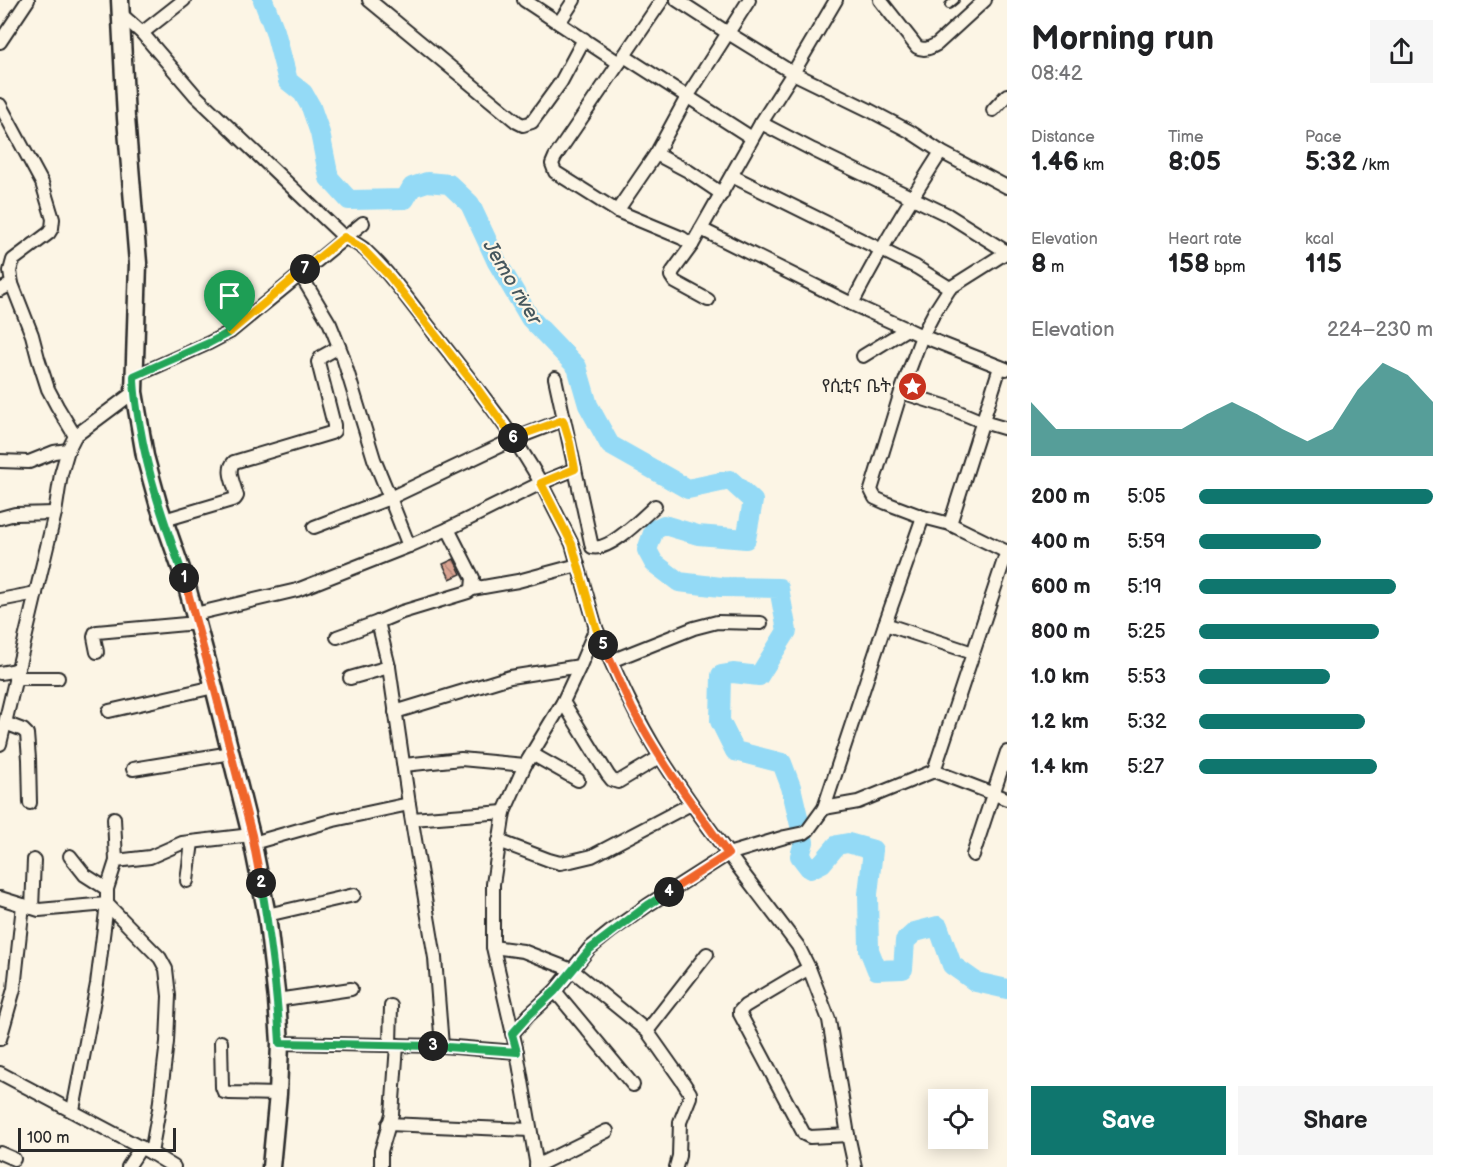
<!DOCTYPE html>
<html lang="en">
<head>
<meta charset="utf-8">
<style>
  :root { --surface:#fff; --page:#f6f6f6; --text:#202124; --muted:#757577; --accent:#0f766e }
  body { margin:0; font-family:"Balsamiq Sans","Noto Sans Ethiopic",sans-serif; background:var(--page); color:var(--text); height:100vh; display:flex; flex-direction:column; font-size:22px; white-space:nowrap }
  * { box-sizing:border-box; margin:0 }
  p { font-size:20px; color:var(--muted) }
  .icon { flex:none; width:33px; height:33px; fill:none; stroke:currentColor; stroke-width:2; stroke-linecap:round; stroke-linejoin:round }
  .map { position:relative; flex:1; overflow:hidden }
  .side { display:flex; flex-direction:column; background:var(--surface); width:450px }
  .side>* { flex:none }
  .fabs { position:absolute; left:928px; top:1089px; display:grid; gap:12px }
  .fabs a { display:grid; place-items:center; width:60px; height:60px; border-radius:0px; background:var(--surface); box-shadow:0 3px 15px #0003; font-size:30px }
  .scale { position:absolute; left:18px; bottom:15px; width:158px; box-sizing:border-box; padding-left:6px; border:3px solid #2b2b2b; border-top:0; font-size:16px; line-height:21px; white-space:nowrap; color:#2b2b2b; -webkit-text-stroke:4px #fcf5e5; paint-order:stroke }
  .pin { position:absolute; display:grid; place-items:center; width:51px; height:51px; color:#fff; margin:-62px -26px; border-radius:50% 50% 50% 0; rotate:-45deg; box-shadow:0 0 6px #0007 }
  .pin .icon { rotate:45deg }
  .km { position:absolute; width:30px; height:30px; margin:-15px; border-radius:50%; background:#222; color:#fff; font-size:16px; line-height:30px; text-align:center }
  .round { display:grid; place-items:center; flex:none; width:63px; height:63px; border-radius:0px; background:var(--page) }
  .head { display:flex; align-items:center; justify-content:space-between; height:102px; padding:0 24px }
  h1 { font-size:33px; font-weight:700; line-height:45px }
  .metrics { display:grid; grid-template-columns:repeat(3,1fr); gap:9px; height:102px; padding:6px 24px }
  .metrics div { display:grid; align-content:center }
  .metrics b { font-size:26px; font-weight:700 }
  .metrics small { font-size:16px; font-weight:400 }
  .metrics p { font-size:16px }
  .chart { height:168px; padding:12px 24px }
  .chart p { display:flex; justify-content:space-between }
  .chart svg { width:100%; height:108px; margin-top:6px; fill:var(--accent); opacity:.7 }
  .cta { display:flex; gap:12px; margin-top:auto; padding:12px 24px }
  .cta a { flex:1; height:69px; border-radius:0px; background:var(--accent); color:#fff; font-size:24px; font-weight:700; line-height:69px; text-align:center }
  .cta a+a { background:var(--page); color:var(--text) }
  ul { padding:0 24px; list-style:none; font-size:20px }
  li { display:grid; grid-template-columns:96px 72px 1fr; align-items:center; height:45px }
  li i { height:15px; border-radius:8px; background:var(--accent) }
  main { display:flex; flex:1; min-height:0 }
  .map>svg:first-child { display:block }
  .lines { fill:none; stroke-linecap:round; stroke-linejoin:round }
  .river { stroke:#94daf6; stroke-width:20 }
  .building { fill:url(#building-back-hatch); stroke:#2b2b2b; stroke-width:1.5 }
  .lane-casing { stroke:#2b2b2b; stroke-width:10 }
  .street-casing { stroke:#2b2b2b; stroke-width:16 }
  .secondary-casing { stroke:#2b2b2b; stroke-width:21 }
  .lane { stroke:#fcf5e5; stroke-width:6 }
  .street { stroke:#fcf5e5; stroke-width:12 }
  .secondary { stroke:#fcf5e5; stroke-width:16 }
  .split-1-casing { stroke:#fff; stroke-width:12 }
  .split-2-casing { stroke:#fff; stroke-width:12 }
  .split-3-casing { stroke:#fff; stroke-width:12 }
  .split-4-casing { stroke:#fff; stroke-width:12 }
  .split-5-casing { stroke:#fff; stroke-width:12 }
  .split-6-casing { stroke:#fff; stroke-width:12 }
  .split-7-casing { stroke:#fff; stroke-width:12 }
  .split-8-casing { stroke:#fff; stroke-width:12 }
  .split-1 { stroke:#22a559; stroke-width:8 }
  .split-2 { stroke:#f0652b; stroke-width:8 }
  .split-3 { stroke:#22a559; stroke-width:8 }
  .split-4 { stroke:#22a559; stroke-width:8 }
  .split-5 { stroke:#f0652b; stroke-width:8 }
  .split-6 { stroke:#f5b400; stroke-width:8 }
  .split-7 { stroke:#f5b400; stroke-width:8 }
  .split-8 { stroke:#f5b400; stroke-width:8 }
  .labels { text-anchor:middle; stroke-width:4.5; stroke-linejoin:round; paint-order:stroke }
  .poi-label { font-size:18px; fill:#2b2b2b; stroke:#fcf5e5; text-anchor:end }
  .water-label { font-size:20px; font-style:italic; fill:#45575e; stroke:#fcf5e5 }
</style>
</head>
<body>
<main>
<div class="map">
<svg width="1007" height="1167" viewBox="0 0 1007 1167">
  <defs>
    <pattern id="building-back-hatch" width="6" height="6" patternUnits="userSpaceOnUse" patternTransform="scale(1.5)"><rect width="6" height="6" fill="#daa492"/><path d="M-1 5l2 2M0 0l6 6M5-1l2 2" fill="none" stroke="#b18677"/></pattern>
  </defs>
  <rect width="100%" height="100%" fill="#fcf5e5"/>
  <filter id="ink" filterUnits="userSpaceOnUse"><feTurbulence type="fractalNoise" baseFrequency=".0167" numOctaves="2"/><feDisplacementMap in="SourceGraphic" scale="12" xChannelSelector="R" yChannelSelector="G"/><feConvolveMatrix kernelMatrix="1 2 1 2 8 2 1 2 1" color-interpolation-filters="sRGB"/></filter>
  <g filter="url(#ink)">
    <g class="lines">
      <polyline class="river" points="263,0 275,31 288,81 303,93 311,107 320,133 329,178 349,200 405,199 412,187 427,182 449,184 470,204 497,262 530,318 577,367 588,405 610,445 688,489 730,480 753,501 746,539 698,535 664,525 654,530 647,550 654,563 679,582 721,587 779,588 787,631 759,676 733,673 721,675 720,721 735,751 782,763 791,787 804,842 800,856 810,869 822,863 837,845 848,843 873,850 868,894 869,950 877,970 903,969 905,941 915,932 938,926 952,965 976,982 1007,989"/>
    </g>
    <polygon class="building" points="454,559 461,574 450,579 443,564"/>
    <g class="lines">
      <defs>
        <polyline id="lane" points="949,5 955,0"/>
        <g id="street">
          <polyline points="369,0 517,122 523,125 532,122 561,82 584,39"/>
          <polyline points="524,0 619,63"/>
          <polyline points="662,0 555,157 552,164 555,172 617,211 682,238 692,245"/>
          <polyline points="677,0 728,33 793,73 869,110 909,131 941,152 1007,187"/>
          <path d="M 880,0 L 917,47 C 924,51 930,48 937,44 L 985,0"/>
          <path d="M 122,15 L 142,33 L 196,96 L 344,237 C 351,241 358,244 364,249 C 392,275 414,308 437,337 C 474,384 512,431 541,483 L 448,529 L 409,546 L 297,590 L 195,614"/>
          <polyline points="559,23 574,0"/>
          <polyline points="142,33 184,0"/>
          <polyline points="0,42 28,0"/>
          <polyline points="624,56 752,138"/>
          <polyline points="0,105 42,183 53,219 52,228 49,233 13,260 10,271 12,284 32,335 38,358 48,389 57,406 75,436"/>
          <polyline points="993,110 1007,95"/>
          <polyline points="761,123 813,150 948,215 1007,252 950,288 934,313 922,336 901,392 871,490 875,498 886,503 923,517 950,524 1007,552"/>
          <polyline points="656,154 688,171 722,194"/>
          <polyline points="732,176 916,267 950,288"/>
          <polyline points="617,211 656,154 687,97 749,0"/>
          <polyline points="701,229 852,304 907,329"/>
          <polyline points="300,274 330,324 342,354 374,459 390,498 514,439 563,420"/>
          <polyline points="0,290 12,284"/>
          <polyline points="708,300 675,282 671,276 673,271 692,245 761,123 793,73 836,0"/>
          <path d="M 852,304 C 879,251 909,202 941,152"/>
          <polyline points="863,356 907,329 922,336 1006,369"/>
          <polyline points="133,377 209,343 230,332 363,223"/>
          <path d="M 555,378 L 592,547 C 609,552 642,518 655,506"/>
          <polyline points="901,392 945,406 983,422 1007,429"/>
          <polyline points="0,461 29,462 54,452 68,450"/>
          <polyline points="575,469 541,483 572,544 596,628"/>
          <polyline points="0,518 15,514 55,513"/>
          <path d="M 164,520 L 235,499 L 237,496 L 236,493 C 234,483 226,470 234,462 L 331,433 L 334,431 L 334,425 L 318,362 L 321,357 L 339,347"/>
          <polyline points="950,524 1000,367"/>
          <polyline points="314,527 390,498 409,546"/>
          <polyline points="472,589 518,581 578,565"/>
          <polyline points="0,600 36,593"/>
          <polyline points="885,624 973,653"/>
          <polyline points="337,637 378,622"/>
          <polyline points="97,652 94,637 95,633 97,632 197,623"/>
          <polyline points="611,661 694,628 717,622 761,623"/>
          <polyline points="0,673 17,670"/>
          <polyline points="15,678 58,678"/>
          <polyline points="350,678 389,667"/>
          <polyline points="563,702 608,775 612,780 618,782 660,757"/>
          <polyline points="109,711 214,687"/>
          <polyline points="395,712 510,677 580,666"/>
          <polyline points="5,723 23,730 27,734 29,759 30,803"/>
          <polyline points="0,744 55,513 61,474 68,450 75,436 134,392"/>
          <polyline points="532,754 578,780"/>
          <polyline points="404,765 461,759 525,765"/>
          <polyline points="133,769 231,753"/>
          <polyline points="934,771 1007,551"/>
          <polyline points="824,808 858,802 934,771 1007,799"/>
          <path d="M 504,812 L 525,765 L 563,702 L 580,666 L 596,628 C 616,673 635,717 661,758 C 703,824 752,884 798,946 L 809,968 L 829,1020 L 848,1135 L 855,1167"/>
          <polyline points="114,818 116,861"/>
          <polyline points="412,819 504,812 493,884 493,947 517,1052 537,1167"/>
          <polyline points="499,841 549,860 560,863 571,861 592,856 691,804"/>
          <polyline points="253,843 334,820 409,804"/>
          <polyline points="973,855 1007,752"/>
          <polyline points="70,856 85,875 107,889"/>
          <polyline points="187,881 192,842"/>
          <polyline points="0,898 39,910 107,904"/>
          <polyline points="107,904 160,958 166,969 169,996 167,1042 159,1109 151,1153 174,1167"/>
          <polyline points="32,908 34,860"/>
          <polyline points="267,915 354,895"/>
          <polyline points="493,947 523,951 572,970 589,949 610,932 648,905 728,854 785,837 804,833 808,830 824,808 885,624 923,517"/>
          <polyline points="809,968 745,1006 740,1011 740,1014 804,1134 810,1137 848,1135"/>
          <polyline points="555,991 572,970 647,1031 683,1082 690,1093 690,1097 680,1122 679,1156 676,1167"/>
          <polyline points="277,1000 351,989"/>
          <polyline points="647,1031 707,954"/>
          <polyline points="512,1034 529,1015 555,991 633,1085"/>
          <polyline points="0,1039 14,989 23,905"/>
          <polyline points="221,1042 222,1087 224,1092 230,1093 278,1094"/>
          <polyline points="280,1043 442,1046 517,1052"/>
          <polyline points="390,1044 391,1006"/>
          <polyline points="442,1046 435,958 409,804 389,667 378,622 402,612 468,592 472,589 473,578 448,529"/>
          <polyline points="0,1073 151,1153"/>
          <polyline points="73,1110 97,984 107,904 107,889 116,861 150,857 182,843 251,835"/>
          <polyline points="388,1124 530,1130"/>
          <polyline points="0,1153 14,1159"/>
          <polyline points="536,1166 607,1131"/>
          <polyline points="128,1167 141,1147"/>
          <polyline points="381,1167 381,1151 392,1114 397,1045"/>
        </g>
        <polyline id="secondary" points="120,0 126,118 138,263 134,392 145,456 158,503 186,583 214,687 251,835 267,915 277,1000 280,1043 278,1094 271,1167"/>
      </defs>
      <use href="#lane" class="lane-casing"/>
      <use href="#street" class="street-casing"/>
      <use href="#secondary" class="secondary-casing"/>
      <use href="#lane" class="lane"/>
      <use href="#street" class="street"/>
      <use href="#secondary" class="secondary"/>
    </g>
  </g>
  <g class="lines" filter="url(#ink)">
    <defs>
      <path id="split-1" d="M 184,578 C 166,527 149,481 140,427 C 137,410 134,394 134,376 L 209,343 L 230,332"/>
      <polyline id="split-2" points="184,578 214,687 252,835 261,883"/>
      <path id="split-3" d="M 261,883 C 270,936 277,989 280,1043 L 433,1046"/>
      <polyline id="split-4" points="433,1046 517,1052 512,1034 529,1015 555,991 590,949 648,905 669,892"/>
      <path id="split-5" d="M 603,645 C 613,665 622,687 632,708 C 658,759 694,807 728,854 L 669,892"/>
      <polyline id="split-6" points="513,438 563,420 570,443 575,469 541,483 572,544 596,628 603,645"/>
      <polyline id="split-7" points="305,269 344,237 362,248 390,277 477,388 513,438"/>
      <polyline id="split-8" points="230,332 305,269"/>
    </defs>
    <use href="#split-1" class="split-1-casing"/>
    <use href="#split-2" class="split-2-casing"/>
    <use href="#split-3" class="split-3-casing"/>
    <use href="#split-4" class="split-4-casing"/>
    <use href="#split-5" class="split-5-casing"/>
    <use href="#split-6" class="split-6-casing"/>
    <use href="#split-7" class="split-7-casing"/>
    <use href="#split-8" class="split-8-casing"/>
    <use href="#split-1" class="split-1"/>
    <use href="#split-2" class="split-2"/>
    <use href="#split-3" class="split-3"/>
    <use href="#split-4" class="split-4"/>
    <use href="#split-5" class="split-5"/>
    <use href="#split-6" class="split-6"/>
    <use href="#split-7" class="split-7"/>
    <use href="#split-8" class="split-8"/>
  </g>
  <defs>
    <symbol id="sight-disc" viewBox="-11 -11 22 22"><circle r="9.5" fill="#c8321e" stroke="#fcf5e5"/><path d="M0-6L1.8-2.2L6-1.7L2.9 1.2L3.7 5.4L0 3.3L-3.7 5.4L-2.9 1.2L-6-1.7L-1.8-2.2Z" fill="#fff"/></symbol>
  </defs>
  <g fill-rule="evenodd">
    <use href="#sight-disc" x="896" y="370" width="33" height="33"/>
  </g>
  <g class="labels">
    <g class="poi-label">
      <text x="891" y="392">የሲቲና ቤት</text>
    </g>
    <g class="water-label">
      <text transform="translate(513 282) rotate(59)" y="7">Jemo river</text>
    </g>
  </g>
</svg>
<div class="fabs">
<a><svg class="icon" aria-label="locate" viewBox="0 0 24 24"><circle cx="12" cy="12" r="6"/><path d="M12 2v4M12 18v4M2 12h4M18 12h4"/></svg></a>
</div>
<div class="scale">100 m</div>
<div class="pin" style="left:230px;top:332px;background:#1e9e55"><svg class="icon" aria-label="arrive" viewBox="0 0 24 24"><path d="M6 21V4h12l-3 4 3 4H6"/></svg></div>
<b class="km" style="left:184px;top:578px">1</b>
<b class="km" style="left:261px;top:883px">2</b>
<b class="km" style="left:433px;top:1046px">3</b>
<b class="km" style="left:669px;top:892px">4</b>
<b class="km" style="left:603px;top:645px">5</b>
<b class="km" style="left:513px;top:438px">6</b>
<b class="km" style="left:305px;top:269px">7</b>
</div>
<section class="side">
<div class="head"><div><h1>Morning run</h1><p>08:42</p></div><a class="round"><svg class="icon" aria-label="share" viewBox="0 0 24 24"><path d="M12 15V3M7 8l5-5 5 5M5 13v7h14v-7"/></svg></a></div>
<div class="metrics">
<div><p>Distance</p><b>1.46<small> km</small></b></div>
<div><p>Time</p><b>8:05</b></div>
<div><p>Pace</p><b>5:32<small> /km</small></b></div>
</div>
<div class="metrics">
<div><p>Elevation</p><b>8<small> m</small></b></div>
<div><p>Heart rate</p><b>158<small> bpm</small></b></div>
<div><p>kcal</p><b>115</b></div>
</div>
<div class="chart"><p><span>Elevation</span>224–230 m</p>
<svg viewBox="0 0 160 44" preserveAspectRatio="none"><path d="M0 44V22L10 33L20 33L30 33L40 33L50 33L60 33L70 27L80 22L90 27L100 33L110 38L120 33L130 17L140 6L150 11L160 22V44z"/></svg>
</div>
<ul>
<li><b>200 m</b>5:05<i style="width:100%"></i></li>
<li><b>400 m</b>5:59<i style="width:52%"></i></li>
<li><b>600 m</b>5:19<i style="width:84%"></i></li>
<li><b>800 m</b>5:25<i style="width:77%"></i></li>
<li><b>1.0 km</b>5:53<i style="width:56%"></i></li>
<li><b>1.2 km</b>5:32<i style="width:71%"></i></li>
<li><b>1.4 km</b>5:27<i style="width:76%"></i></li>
</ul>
<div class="cta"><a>Save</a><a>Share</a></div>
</section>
</main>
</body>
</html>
